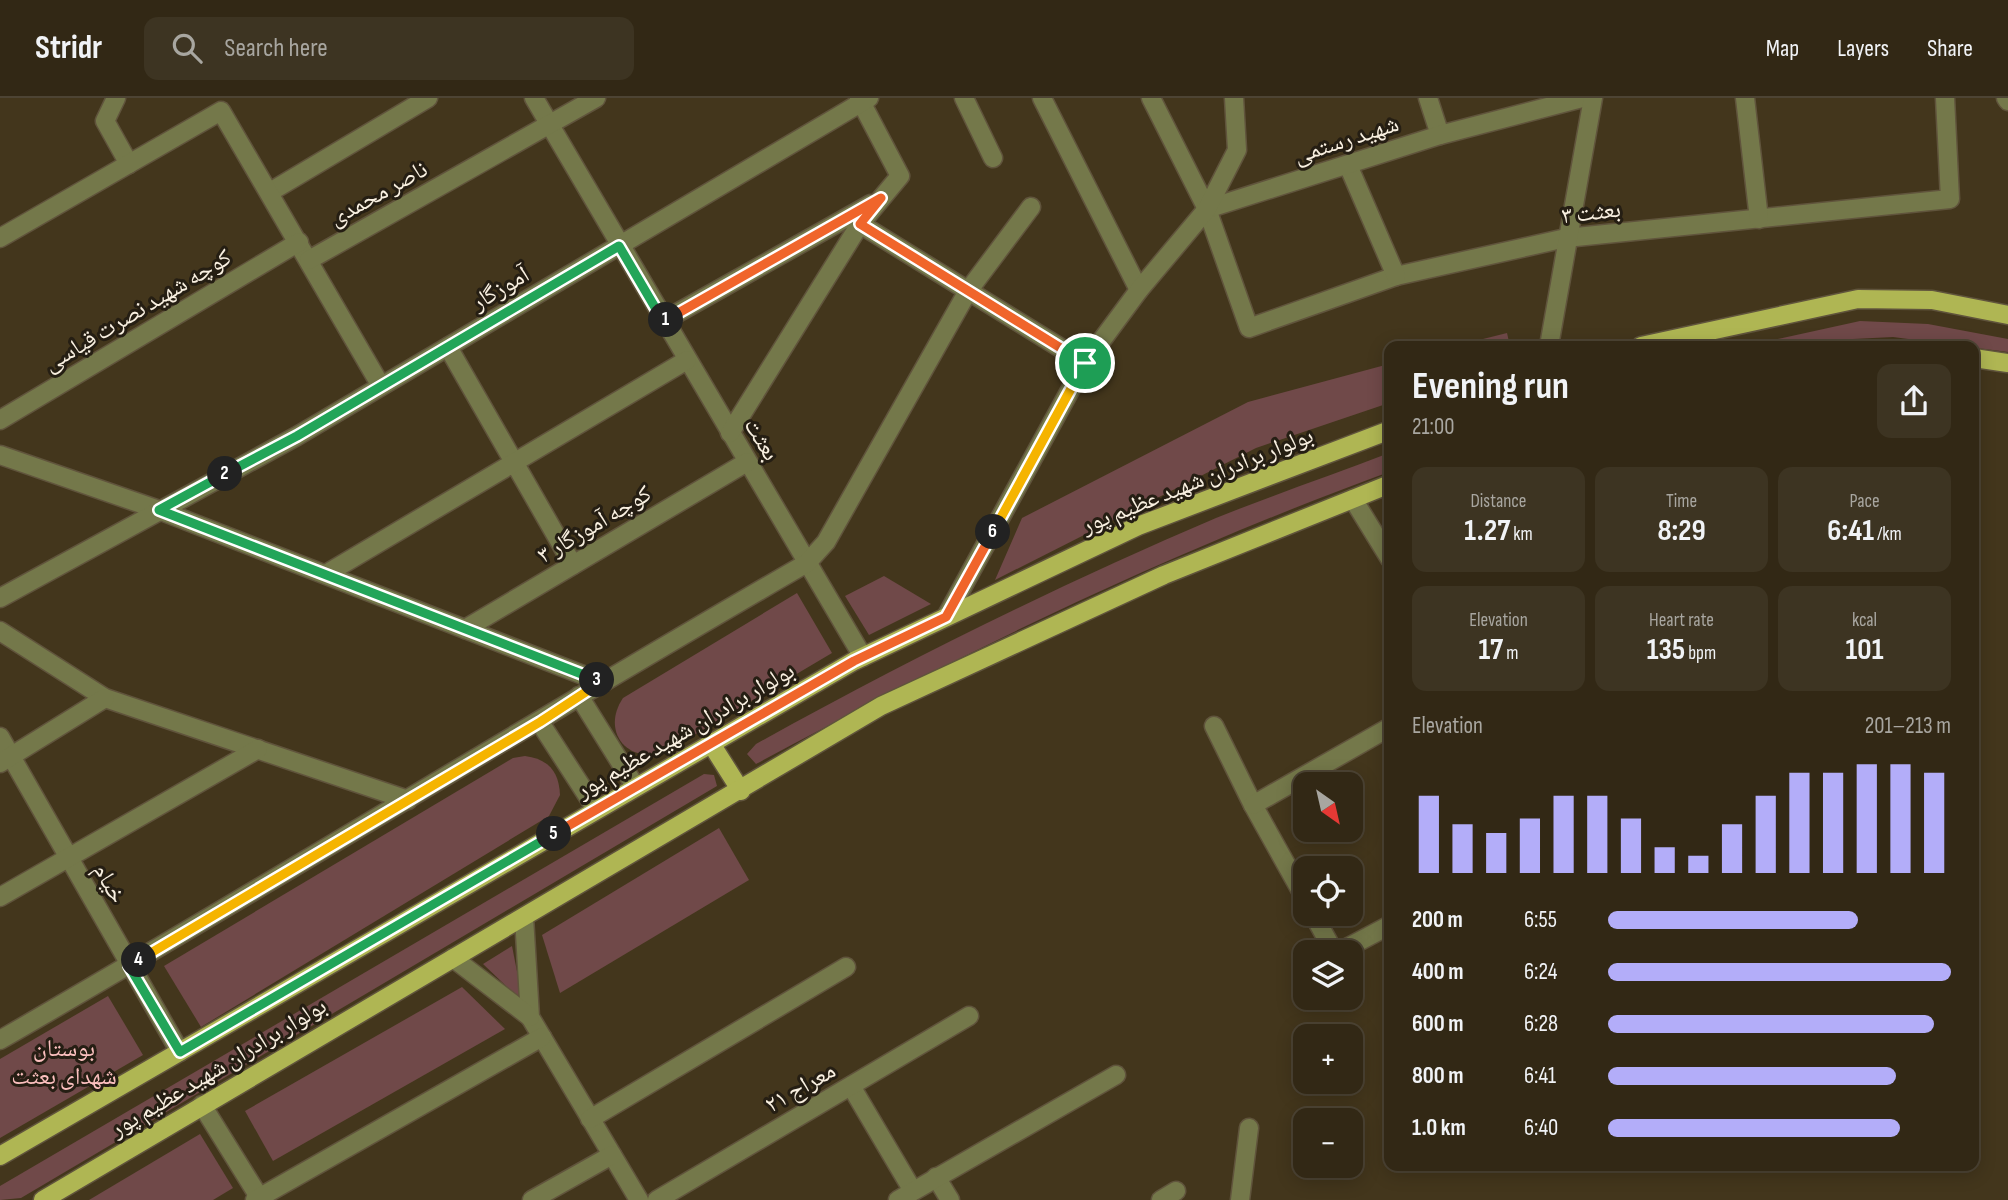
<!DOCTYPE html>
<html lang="en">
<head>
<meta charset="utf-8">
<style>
  :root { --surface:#322815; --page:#3d3422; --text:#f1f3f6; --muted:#a8a6a0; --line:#4d4434; --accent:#b3adf9 }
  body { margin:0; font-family:"Sofia Sans Condensed","Noto Naskh Arabic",sans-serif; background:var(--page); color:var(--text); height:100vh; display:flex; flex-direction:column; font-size:26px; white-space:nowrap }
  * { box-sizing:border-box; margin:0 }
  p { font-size:23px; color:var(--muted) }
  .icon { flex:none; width:38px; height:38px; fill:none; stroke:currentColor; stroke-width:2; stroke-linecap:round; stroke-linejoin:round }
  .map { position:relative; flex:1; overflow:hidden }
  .sheet { position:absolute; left:1384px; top:243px; width:595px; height:830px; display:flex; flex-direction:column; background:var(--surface); border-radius:14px; box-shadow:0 4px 18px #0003,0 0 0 2px var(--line) }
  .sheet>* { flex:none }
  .needle { width:46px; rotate:146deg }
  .tools { position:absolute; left:1293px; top:674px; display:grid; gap:14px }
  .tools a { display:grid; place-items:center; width:70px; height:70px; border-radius:14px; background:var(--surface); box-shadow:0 4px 18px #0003,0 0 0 2px var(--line); font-size:35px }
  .pin { position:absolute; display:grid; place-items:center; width:60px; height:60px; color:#fff; margin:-30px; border:4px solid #fff; border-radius:50%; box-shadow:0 2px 7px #0007 }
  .km { position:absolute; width:35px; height:35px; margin:-18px; border-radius:50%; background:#222; color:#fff; font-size:19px; line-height:35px; text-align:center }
  .round { display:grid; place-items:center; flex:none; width:74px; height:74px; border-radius:14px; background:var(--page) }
  .headline { display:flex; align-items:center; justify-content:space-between; height:119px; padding:0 28px }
  h1 { font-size:38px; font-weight:700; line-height:52px }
  .metrics { display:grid; grid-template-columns:repeat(3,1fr); gap:10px; height:119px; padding:7px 28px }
  .metrics div { display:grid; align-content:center; border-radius:14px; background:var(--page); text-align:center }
  .metrics b { font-size:30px; font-weight:700 }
  .metrics small { font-size:19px; font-weight:400 }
  .metrics p { font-size:19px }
  .chart { height:196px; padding:14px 28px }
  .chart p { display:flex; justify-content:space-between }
  .chart svg { width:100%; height:126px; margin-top:7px; stroke:var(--accent); stroke-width:6 }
  ul { padding:0 28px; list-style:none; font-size:23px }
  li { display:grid; grid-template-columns:112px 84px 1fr; align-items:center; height:52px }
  li i { height:18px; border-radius:9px; background:var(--accent) }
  header { display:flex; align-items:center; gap:42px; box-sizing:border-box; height:98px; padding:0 35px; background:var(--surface); border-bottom:2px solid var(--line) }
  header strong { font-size:33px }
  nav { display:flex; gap:38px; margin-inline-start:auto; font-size:24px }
  .search { width:490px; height:63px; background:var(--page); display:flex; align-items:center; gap:18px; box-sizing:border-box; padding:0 24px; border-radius:14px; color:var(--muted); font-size:26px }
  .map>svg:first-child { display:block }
  .green { fill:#704949 }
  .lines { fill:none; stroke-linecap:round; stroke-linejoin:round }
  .minor-casing { stroke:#60543c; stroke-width:21 }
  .major-casing { stroke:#60543c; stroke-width:21 }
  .minor { stroke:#74784a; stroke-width:18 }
  .major { stroke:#afb653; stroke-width:18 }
  .split-1-casing { stroke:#fff; stroke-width:14 }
  .split-2-casing { stroke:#fff; stroke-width:14 }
  .split-3-casing { stroke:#fff; stroke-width:14 }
  .split-4-casing { stroke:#fff; stroke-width:14 }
  .split-5-casing { stroke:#fff; stroke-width:14 }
  .split-6-casing { stroke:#fff; stroke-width:14 }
  .split-7-casing { stroke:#fff; stroke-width:14 }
  .split-1 { stroke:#f0652b; stroke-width:9 }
  .split-2 { stroke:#22a559; stroke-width:9 }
  .split-3 { stroke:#22a559; stroke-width:9 }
  .split-4 { stroke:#f5b400; stroke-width:9 }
  .split-5 { stroke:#22a559; stroke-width:9 }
  .split-6 { stroke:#f0652b; stroke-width:9 }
  .split-7 { stroke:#f5b400; stroke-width:9 }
  .labels { text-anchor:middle; stroke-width:6; stroke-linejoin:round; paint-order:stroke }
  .street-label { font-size:24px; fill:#f9f0e1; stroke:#251e13 }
  .park-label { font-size:24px; fill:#fcc0bf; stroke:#251e13 }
</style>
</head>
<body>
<header>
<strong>Stridr</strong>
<div class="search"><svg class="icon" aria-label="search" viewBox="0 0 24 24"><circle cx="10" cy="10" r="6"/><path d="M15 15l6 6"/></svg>Search here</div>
<nav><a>Map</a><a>Layers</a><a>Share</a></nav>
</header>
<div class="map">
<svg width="2008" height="1102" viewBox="0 0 2008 1102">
  <rect width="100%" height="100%" fill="#43361c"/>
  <g class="green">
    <polygon points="1860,223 1928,226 2008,241 2008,254 1893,239 1853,241 1819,248 1746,248"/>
    <polygon points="1507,235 1510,248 1455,248"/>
    <polygon points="1389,266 1389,305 1256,350 995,482 1022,420 1248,304"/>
    <path d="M 1389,355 L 1389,374 C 1170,454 962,555 756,666 L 747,656 L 756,646 C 905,563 1059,487 1216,420 C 1273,397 1332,377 1389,355 Z"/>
    <polygon points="884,478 931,506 869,537 845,498"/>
    <path d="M 797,495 L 832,555 L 667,653 C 629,668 600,634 623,600 Z"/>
    <path d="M 525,658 C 548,661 559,673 560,697 L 549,718 L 201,929 L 164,868 L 513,660 Z"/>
    <polygon points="704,676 714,677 717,688 21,1100 0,1102 0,1088"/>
    <polygon points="719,730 749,782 560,895 542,837"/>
    <polygon points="512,848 523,904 483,866"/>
    <polygon points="462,889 505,931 273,1063 245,1013"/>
    <polygon points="108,898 143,957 0,1040 0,961"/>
    <polygon points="200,1036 233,1090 213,1102 89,1102"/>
  </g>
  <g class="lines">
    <defs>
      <g id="minor">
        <polyline points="116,0 105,23 129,66"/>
        <polyline points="534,0 863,559"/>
        <polyline points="964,0 993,60"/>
        <polyline points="1042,0 1139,192"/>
        <polyline points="1151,0 1207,111 1249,230 1396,178 1566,140 1950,101 1945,0"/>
        <polyline points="1428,0 1440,37"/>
        <polyline points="1745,0 1759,121"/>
        <polyline points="2006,0 2008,3"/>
        <polyline points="1348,67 1396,178"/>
        <polyline points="270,94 428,0"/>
        <polyline points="1207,111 1440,37 1582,0"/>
        <polyline points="860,126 1085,265"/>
        <polyline points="0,140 221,13 381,288"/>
        <polyline points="309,162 596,0"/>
        <polyline points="663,223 871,106"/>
        <polyline points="1549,248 1593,0"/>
        <polyline points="448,249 573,467"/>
        <polyline points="0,322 299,144"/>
        <polyline points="730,335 860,126 900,78 859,0"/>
        <polyline points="0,357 159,412 601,584"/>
        <polyline points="1353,401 1390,461"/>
        <polyline points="326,476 687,262"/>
        <polyline points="0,500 297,338 869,0"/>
        <polyline points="946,519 1085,265 1139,192 1207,111 1237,52 1234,0"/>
        <polyline points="465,531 747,364"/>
        <polyline points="0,533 105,600 408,702"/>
        <polyline points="579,598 635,688"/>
        <polyline points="539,623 596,711"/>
        <polyline points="1214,628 1253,707 1306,802"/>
        <polyline points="0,639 180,954"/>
        <polyline points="0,665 105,600"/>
        <polyline points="1253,707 1390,629"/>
        <polyline points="0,799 258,651"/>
        <polyline points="1313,816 1334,854"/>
        <polyline points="524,819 530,919 639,1102"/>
        <polyline points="1339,854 1390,827"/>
        <polyline points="453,860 530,919"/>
        <path d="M 0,942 C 271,786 536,621 807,465 L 826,444 L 968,193 L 1031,109"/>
        <polyline points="851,988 913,1093"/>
        <polyline points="202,1007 261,1102"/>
        <polyline points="590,1021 846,869"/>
        <polyline points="936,1079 950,1102"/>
        <polyline points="255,1102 542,939"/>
        <polyline points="532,1102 612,1057"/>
        <polyline points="657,1102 969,918"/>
        <polyline points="898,1102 1116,977"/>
        <polyline points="1161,1102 1176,1093"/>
        <polyline points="1240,1102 1249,1030"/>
      </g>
      <g id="major">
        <polyline points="1641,248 1858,201 1932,202 2008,217"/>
        <polyline points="1974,260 2008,265"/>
        <polyline points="710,644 741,693"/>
        <polyline points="0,1058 854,563 1138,428 1390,332"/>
        <polyline points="43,1102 881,608 1164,477 1390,386"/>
      </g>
    </defs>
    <use href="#minor" class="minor-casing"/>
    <use href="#major" class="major-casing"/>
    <use href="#minor" class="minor"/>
    <use href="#major" class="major"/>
  </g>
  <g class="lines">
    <defs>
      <polyline id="split-1" points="666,222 881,100 860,126 1085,265"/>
      <polyline id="split-2" points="225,376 297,338 619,148 663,223 666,222"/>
      <polyline id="split-3" points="225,376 159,412 597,582"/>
      <polyline id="split-4" points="139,862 540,624 601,584 597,582"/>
      <polyline id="split-5" points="139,862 129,868 180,954 554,736"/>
      <polyline id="split-6" points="554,736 854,563 946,519 993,434"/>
      <polyline id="split-7" points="993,434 1085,265"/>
    </defs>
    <use href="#split-1" class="split-1-casing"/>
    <use href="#split-2" class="split-2-casing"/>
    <use href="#split-3" class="split-3-casing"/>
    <use href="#split-4" class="split-4-casing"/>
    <use href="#split-5" class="split-5-casing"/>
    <use href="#split-6" class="split-6-casing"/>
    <use href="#split-7" class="split-7-casing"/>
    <use href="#split-1" class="split-1"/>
    <use href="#split-2" class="split-2"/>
    <use href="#split-3" class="split-3"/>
    <use href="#split-4" class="split-4"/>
    <use href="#split-5" class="split-5"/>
    <use href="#split-6" class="split-6"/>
    <use href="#split-7" class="split-7"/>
  </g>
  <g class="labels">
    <g class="street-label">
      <text transform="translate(1346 41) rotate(-18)" y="8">شهید رستمی</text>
      <text transform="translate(378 95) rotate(-29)" y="8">ناصر محمدی</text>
      <text transform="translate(1591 114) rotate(-7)" y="8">بعثت ۳</text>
      <text transform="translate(500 190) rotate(-31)" y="8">آموزگار</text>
      <text transform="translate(137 212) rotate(-31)" y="8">کوچه شهید نصرت قیاسی</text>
      <text transform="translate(762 341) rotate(59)" y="8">بعثت</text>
      <text transform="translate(1197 382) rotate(-22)" y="8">بولوار برادران شهید عظیم‌ پور</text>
      <text transform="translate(594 426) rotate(-31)" y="8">کوچه آموزگار ۳</text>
      <text transform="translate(685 632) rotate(-30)" y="8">بولوار برادران شهید عظیم‌ پور</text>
      <text transform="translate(110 785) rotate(60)" y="8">خیام</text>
      <text transform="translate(218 969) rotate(-31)" y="8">بولوار برادران شهید عظیم‌ پور</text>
      <text transform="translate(800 989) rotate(-30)" y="8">معراج ۲۱</text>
    </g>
    <g class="park-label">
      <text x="64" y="958">بوستان<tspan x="64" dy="28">شهدای بعثت</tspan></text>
    </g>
  </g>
</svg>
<div class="tools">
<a><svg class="needle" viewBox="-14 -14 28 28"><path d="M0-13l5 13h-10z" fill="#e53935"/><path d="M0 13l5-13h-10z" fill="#a8a6a0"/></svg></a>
<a><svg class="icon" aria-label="locate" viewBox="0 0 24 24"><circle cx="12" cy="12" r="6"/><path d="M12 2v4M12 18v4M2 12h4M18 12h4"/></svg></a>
<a><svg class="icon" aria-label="layers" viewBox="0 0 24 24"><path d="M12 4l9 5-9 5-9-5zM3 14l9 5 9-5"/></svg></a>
<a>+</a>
<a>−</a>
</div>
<div class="pin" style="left:1085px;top:265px;background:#1e9e55"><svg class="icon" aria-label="arrive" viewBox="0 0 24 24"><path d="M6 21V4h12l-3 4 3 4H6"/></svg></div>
<b class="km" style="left:666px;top:222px">1</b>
<b class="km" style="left:225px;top:376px">2</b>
<b class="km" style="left:597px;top:582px">3</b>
<b class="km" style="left:139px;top:862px">4</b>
<b class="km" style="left:554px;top:736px">5</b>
<b class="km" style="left:993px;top:434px">6</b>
<section class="sheet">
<div class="headline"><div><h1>Evening run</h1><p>21:00</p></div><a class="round"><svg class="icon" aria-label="share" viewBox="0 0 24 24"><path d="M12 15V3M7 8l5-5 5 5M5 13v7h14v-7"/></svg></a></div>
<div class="metrics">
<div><p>Distance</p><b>1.27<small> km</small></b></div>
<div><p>Time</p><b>8:29</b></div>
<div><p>Pace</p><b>6:41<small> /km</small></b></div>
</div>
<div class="metrics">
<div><p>Elevation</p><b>17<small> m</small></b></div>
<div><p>Heart rate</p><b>135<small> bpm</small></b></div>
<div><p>kcal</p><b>101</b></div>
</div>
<div class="chart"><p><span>Elevation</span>201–213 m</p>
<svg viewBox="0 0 160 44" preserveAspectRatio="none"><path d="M5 44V17M15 44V27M25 44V30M35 44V25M45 44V17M55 44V17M65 44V25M75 44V35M85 44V38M95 44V27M105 44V17M115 44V9M125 44V9M135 44V6M145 44V6M155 44V9"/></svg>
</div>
<ul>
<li><b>200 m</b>6:55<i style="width:73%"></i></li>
<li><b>400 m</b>6:24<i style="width:100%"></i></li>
<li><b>600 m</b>6:28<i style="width:95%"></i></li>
<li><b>800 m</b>6:41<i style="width:84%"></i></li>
<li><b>1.0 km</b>6:40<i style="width:85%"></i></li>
</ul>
</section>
</div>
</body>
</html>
